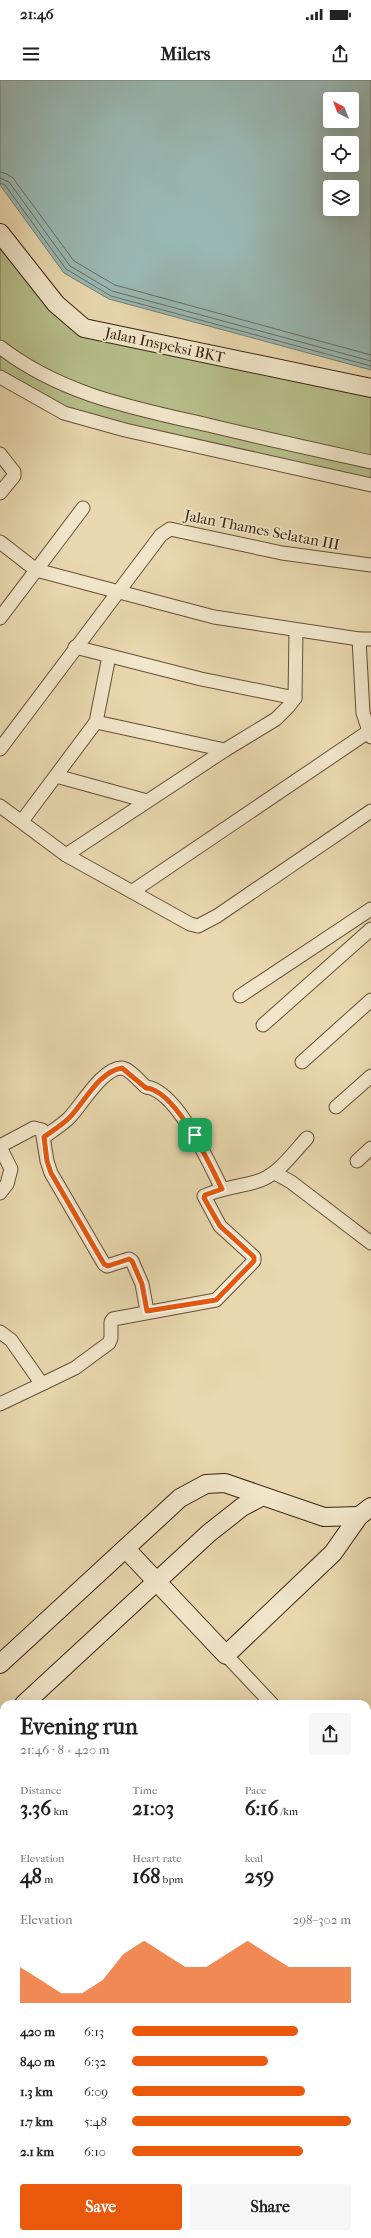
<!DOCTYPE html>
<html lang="en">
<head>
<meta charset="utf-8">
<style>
  :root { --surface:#fff; --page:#f6f6f6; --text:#222; --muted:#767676; --accent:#ea580c }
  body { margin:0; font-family:"IM FELL French Canon",serif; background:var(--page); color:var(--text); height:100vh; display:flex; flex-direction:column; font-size:15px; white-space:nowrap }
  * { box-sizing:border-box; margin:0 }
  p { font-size:13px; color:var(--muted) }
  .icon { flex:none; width:22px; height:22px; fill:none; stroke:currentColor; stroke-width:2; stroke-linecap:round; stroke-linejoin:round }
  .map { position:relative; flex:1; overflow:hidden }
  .details { position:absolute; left:0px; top:1620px; width:371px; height:538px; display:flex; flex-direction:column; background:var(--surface); border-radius:12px 12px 0 0; box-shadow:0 4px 16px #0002 }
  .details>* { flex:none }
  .needle { width:26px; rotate:318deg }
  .buttons { position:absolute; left:323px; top:12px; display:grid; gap:8px }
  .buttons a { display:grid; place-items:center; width:36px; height:36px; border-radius:4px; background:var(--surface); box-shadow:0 4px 16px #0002; font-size:20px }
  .pin { position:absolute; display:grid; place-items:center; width:34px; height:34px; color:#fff; margin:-17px; border-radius:8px; box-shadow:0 2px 6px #0006 }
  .round { display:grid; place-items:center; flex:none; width:42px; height:42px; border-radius:4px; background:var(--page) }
  .overview { display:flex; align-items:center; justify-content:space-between; height:68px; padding:0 20px }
  h1 { font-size:22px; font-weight:800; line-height:30px }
  .figures { display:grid; grid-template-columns:repeat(3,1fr); gap:6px; height:68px; padding:4px 20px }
  .figures div { display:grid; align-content:center }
  .figures b { font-size:20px; font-weight:800 }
  .figures small { font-size:11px; font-weight:400 }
  .figures p { font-size:11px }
  .chart { height:112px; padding:8px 20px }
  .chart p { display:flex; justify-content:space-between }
  .chart svg { width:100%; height:72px; margin-top:4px; fill:var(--accent); opacity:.7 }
  .primary-button { display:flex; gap:8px; margin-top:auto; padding:8px 20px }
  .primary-button a { flex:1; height:46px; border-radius:4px; background:var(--accent); color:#fff; font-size:16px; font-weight:800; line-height:46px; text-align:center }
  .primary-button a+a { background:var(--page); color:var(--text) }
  ul { padding:0 20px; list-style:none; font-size:13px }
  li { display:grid; grid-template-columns:64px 48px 1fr; align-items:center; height:30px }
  li i { height:10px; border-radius:5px; background:var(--accent) }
  .status { display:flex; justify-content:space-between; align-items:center; height:28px; padding:0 20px; background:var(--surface); direction:ltr }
  .status svg { height:11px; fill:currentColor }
  header { display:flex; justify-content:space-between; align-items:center; height:52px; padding:0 20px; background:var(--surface); font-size:18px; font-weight:800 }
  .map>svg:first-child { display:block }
  .green { fill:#b6bf8b; stroke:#78704d }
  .water { fill:#99b8b3; stroke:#737c71; fill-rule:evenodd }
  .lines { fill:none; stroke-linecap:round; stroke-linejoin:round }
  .shore { stroke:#6a6c61; stroke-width:1 }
  .stream { stroke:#737c71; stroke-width:3.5 }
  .street-casing { stroke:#664f37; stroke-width:15 }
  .secondary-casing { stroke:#3a210f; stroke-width:20 }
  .street { stroke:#f1e6cb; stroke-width:13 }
  .secondary { stroke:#f1e6cb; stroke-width:18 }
  .route-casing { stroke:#fff; stroke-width:8 }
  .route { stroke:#ea580c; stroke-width:5 }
  .labels { text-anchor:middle; stroke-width:3.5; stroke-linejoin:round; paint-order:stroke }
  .street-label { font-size:15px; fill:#3a210f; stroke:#f1e6cb }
</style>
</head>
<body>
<div class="status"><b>21:46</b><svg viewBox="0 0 49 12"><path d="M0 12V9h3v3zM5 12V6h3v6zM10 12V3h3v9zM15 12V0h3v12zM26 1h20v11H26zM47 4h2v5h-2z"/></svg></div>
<header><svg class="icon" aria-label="menu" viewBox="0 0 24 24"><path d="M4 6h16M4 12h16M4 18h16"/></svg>Milers<svg class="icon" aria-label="share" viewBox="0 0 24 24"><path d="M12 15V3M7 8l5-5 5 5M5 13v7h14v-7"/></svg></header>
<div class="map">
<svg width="371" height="2158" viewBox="0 0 371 2158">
  <rect width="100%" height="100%" fill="#e9d8af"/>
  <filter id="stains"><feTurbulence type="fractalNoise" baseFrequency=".005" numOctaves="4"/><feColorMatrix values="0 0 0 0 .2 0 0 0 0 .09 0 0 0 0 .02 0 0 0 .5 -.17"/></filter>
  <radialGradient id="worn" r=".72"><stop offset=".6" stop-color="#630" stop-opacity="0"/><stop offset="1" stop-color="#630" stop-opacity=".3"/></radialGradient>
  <g class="green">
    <polygon points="0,153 84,248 371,308 371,405 64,333 0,297"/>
    <polygon points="0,1925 4,1928 4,1984 0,1989"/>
  </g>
  <g class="water">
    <path d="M 0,0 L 371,0 L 371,290 L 109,219 L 64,193 L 0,105 ZM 330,19 L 352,19 L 352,41 L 330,41 ZM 330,63 L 352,63 L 352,85 L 330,85 ZM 330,107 L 352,107 L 352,129 L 330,129 Z"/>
    <polygon points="367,1774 371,1776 371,1824 367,1820"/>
  </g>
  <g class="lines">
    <g class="shore">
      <polyline points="0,92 7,94 13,98 74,181 115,205 371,275"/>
      <polyline points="0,98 9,102 70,186 112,211 371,281"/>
      <polyline points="0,103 5,105 66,189 111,216 371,286"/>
    </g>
    <g class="stream">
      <polyline points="0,1720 4,1721"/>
      <polyline points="328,2154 329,2158"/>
    </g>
    <defs>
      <g id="street">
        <path d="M 0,267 C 62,315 134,328 208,345 C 262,358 317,370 371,382"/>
        <polyline points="0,297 64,333 125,350 371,405"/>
        <polyline points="0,374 14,392 14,396 0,413"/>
        <polyline points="0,462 36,490 214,537 359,559 371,559"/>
        <polyline points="0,538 83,428"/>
        <polyline points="359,559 363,633 371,657"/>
        <polyline points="75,567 201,599 295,618"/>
        <polyline points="96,642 225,670"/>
        <polyline points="0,669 161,455 170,449 282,473 371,485"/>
        <polyline points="56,696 147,721"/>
        <polyline points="0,726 66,775 190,844 198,846 217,836 371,731"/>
        <polyline points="22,741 96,642 109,576"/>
        <polyline points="66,775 225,670 276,639 288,627 295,618 296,550"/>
        <polyline points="133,811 368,652"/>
        <polyline points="240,916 371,829"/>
        <polyline points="263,945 371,849"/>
        <polyline points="302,982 371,920"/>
        <polyline points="336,1027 371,996"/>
        <path d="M 44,1057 C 52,1051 62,1045 69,1038 C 81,1026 103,987 122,988 C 130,989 141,1003 146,1007 C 177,1010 210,1085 222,1109"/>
        <polyline points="0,1066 34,1048 42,1050 47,1081 51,1093 104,1184 107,1186 129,1179 132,1181 142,1204 147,1231"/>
        <polyline points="0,1067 11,1089 7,1104 0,1113"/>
        <polyline points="357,1081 371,1068"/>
        <polyline points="275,1093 291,1102 371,1163"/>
        <path d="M 0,1252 L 11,1260 L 39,1300 L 44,1303 L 75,1288 L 109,1263 L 111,1258 L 111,1242 L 113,1239 L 216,1220 L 254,1181 L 254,1177 L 220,1146 L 204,1116 C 221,1108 238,1107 255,1102 C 277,1097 292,1074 307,1058"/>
        <polyline points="0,1324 44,1303"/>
        <polyline points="226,1575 272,1624"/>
        <polyline points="0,1672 4,1672"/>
        <polyline points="367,1724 371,1728"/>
        <polyline points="367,1899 371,1904"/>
        <polyline points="367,1965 371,1962"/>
        <polyline points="348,2154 350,2158"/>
      </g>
      <g id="secondary">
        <polyline points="0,153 56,224 84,248 371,308"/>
        <polyline points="126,1469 226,1575 333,1473 359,1436 371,1427"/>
        <polyline points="0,1584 180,1418 206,1404 225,1403 324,1437 359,1436"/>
        <polyline points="24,1624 209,1453 242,1427 261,1417"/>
        <polyline points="0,1645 4,1641"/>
        <polyline points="0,1741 4,1741"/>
        <polyline points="312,2154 314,2158"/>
      </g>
    </defs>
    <use href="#street" class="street-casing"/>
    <use href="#secondary" class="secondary-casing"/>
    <use href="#street" class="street"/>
    <use href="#secondary" class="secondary"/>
  </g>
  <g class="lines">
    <defs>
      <path id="route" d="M 122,988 L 146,1008 C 176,1010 210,1085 222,1109 L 205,1115 L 204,1118 L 220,1146 L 254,1177 L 254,1181 L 216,1220 L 147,1231 L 142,1204 L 132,1181 L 129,1179 L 108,1186 L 104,1184 L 51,1093 L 47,1081 L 44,1057 C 52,1051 62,1045 69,1038 C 85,1022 98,992 122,988 Z"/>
    </defs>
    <use href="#route" class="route-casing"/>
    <use href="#route" class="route"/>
  </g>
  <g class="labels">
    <g class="street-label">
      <text transform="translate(165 265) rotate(12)" y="5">Jalan Inspeksi BKT</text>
      <text transform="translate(262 450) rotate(11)" y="5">Jalan Thames Selatan III</text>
    </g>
  </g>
  <rect width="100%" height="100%" filter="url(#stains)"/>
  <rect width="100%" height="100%" fill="url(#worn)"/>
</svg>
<div class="buttons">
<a><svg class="needle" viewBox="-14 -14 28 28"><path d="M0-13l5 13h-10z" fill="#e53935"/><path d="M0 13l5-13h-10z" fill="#767676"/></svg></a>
<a><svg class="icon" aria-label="locate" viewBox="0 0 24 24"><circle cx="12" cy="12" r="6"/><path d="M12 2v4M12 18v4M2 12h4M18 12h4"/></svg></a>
<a><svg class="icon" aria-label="layers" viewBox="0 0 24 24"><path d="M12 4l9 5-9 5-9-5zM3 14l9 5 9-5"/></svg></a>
</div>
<div class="pin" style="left:195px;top:1055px;background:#1e9e55"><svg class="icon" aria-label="arrive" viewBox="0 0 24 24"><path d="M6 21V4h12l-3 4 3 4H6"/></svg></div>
<section class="details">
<div class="overview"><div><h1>Evening run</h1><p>21:46 · 8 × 420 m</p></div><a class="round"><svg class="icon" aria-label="share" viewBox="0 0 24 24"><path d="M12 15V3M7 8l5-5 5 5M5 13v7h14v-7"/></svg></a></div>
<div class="figures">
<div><p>Distance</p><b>3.36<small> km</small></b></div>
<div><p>Time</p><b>21:03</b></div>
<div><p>Pace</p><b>6:16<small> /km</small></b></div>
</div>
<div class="figures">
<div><p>Elevation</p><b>48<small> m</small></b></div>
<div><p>Heart rate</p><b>168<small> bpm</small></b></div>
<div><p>kcal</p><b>259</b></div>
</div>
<div class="chart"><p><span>Elevation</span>298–302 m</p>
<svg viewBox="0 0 160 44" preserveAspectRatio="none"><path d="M0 44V22L10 30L20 38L30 38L40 30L50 14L60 6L70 14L80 22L90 22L100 14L110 6L120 14L130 22L140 22L150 22L160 22V44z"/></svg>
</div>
<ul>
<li><b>420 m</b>6:13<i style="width:76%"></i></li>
<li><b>840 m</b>6:32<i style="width:62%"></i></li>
<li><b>1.3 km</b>6:09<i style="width:79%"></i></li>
<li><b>1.7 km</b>5:48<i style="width:100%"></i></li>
<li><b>2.1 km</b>6:10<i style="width:78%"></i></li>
</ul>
<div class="primary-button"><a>Save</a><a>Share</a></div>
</section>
</div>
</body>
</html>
